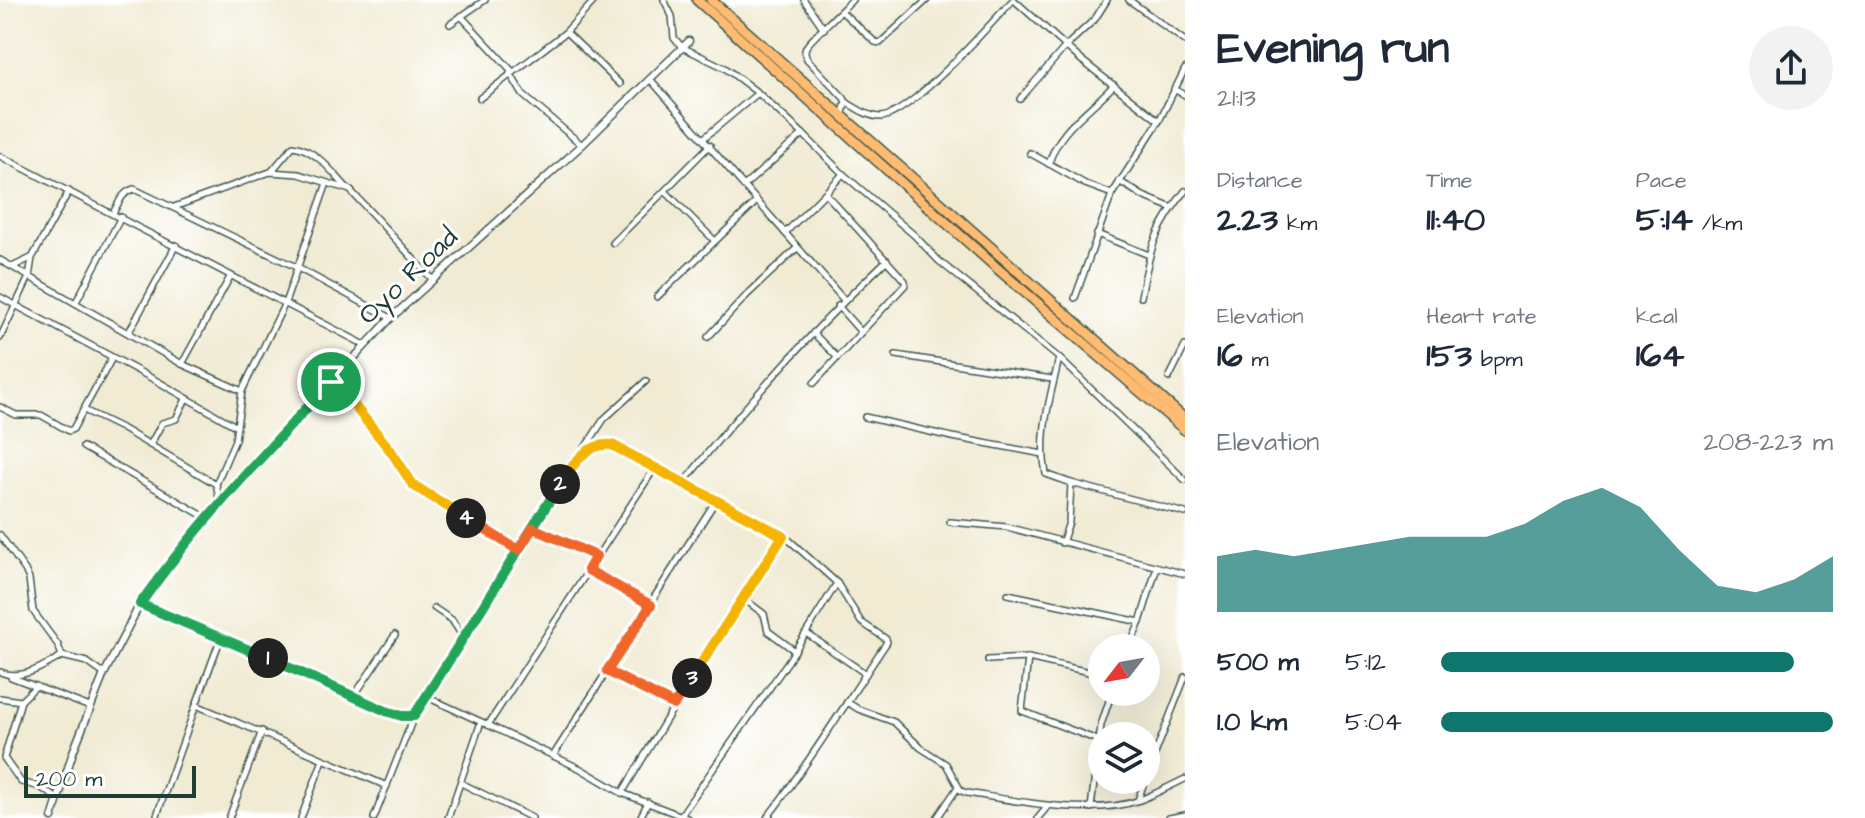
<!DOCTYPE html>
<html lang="en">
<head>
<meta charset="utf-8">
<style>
  :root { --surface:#fff; --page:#f2f2f3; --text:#1f2937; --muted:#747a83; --accent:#0f766e }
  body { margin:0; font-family:"Architects Daughter",sans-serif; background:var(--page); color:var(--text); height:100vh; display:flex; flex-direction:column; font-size:30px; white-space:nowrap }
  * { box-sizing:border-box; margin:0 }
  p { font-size:26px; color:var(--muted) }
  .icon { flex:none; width:44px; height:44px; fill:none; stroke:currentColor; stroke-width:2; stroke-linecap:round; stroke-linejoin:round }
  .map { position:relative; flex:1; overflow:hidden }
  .side { display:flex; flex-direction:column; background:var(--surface); width:680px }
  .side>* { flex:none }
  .needle { width:52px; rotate:239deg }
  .buttons { position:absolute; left:1088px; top:634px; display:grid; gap:16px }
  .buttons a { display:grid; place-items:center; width:72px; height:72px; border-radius:50%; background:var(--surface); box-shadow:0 8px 32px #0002; font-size:40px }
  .scale { position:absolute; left:24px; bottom:20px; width:172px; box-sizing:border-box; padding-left:8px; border:4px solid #1f3d34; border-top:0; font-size:22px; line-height:28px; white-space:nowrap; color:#1f3d34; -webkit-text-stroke:6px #fff; paint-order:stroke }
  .pin { position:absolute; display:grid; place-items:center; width:68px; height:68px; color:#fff; margin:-34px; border:4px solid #fff; border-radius:50%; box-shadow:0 2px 8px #0007 }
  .km { position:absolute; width:40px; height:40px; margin:-20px; border-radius:50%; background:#222; color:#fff; font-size:22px; line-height:40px; text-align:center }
  .round { display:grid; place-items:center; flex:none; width:84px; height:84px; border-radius:42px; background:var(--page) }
  .headline { display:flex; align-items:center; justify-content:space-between; height:136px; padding:0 32px }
  h1 { font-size:44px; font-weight:700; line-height:60px }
  .stats { display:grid; grid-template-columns:repeat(3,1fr); gap:12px; height:136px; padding:8px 32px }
  .stats div { display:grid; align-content:center }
  .stats b { font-size:34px; font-weight:700 }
  .stats small { font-size:22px; font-weight:400 }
  .stats p { font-size:22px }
  .chart { height:224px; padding:16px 32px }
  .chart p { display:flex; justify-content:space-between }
  .chart svg { width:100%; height:144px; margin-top:8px; fill:var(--accent); opacity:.7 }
  ul { padding:0 32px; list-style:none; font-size:26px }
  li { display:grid; grid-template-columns:128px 96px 1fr; align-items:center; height:60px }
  li i { height:20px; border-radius:10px; background:var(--accent) }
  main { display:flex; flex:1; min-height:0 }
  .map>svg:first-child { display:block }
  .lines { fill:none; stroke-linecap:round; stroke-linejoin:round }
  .minor-casing { stroke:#3e574c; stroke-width:8 }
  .tertiary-casing { stroke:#3e574c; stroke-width:9 }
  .motorway-casing { stroke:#3e574c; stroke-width:12 }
  .minor { stroke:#fff; stroke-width:5 }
  .tertiary { stroke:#fff; stroke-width:6 }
  .motorway { stroke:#ffbb71; stroke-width:9 }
  .split-1-casing { stroke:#fff; stroke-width:16 }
  .split-2-casing { stroke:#fff; stroke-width:16 }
  .split-3-casing { stroke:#fff; stroke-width:16 }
  .split-4-casing { stroke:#fff; stroke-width:16 }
  .split-5-casing { stroke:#fff; stroke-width:16 }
  .split-1 { stroke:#22a559; stroke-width:10 }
  .split-2 { stroke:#22a559; stroke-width:10 }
  .split-3 { stroke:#f5b400; stroke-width:10 }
  .split-4 { stroke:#f0652b; stroke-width:10 }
  .split-5 { stroke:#f5b400; stroke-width:10 }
  .labels { text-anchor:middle; stroke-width:6; stroke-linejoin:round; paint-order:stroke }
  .street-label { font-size:28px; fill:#1f3d34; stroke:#fff }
</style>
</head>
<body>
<main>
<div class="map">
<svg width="1185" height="818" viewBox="0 0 1185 818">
  <rect width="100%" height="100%" fill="#fff"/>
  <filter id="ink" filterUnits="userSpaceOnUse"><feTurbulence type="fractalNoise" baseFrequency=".0125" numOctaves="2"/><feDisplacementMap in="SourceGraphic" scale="16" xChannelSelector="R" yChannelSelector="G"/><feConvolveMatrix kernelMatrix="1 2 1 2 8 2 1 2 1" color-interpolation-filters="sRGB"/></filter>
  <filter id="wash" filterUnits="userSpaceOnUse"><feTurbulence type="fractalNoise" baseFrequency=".006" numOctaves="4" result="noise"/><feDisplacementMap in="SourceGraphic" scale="32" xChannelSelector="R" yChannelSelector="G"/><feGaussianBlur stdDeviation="1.8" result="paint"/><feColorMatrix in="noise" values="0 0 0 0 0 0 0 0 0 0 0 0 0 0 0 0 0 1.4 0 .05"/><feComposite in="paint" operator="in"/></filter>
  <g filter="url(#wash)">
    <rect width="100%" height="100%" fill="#f1ebd4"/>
  </g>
  <g filter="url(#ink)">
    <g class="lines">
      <defs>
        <g id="minor">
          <polyline points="664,0 672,16 674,38 682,47 725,68 758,93 803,134 843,174 914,235 939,261 1059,358 1185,480"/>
          <polyline points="804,0 824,29"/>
          <polyline points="1014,0 1080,59 1159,121"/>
          <polyline points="1129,0 1185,41"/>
          <polyline points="841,11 875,42 880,43 927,0"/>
          <polyline points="461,16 512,71"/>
          <polyline points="450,24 485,0"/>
          <polyline points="566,32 620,84"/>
          <polyline points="510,73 523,95 582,145"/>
          <polyline points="650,79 844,300"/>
          <polyline points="1174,89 1185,95"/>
          <polyline points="480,98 566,32 595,0"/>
          <polyline points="1020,99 1066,46 1095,19 1107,0"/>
          <path d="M 846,102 C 856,108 869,117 881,117 C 911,115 990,24 1013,0"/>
          <path d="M 842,116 L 846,102 L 844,98 L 807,59 C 805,54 804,52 806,47 C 808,42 845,7 852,0"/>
          <polyline points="704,138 758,93"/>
          <polyline points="1030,153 1085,184 1112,194"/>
          <polyline points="0,156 365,345"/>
          <path d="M 1049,164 C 1057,130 1091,110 1114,85"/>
          <path d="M 271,172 L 293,146 C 316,149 333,173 348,189"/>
          <polyline points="1119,181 1143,196 1172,208"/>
          <polyline points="744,186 803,134"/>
          <polyline points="666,192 714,240"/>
          <polyline points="174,207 270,172 299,174 350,190 432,279"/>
          <path d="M 113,213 C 119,203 122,192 134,189 L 296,267 L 391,318"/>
          <polyline points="785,233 825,193"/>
          <polyline points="1097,234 1149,255"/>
          <polyline points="613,243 710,145"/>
          <polyline points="0,260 182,364 242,391"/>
          <polyline points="12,267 31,258"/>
          <polyline points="0,297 157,381 237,427"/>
          <polyline points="657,297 757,201"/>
          <path d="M 1141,297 C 1150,248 1154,231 1185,191"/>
          <polyline points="1075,298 1112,194 1159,121 1185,69"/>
          <polyline points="76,302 121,217"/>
          <polyline points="838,306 861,332"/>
          <polyline points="129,332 176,245"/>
          <polyline points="813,333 837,357"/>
          <polyline points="708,337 747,295 797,248"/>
          <polyline points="0,338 29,277 32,258 69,191"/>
          <polyline points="896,355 1052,379"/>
          <path d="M 1059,358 C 1051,396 1038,433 1046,474 L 1071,483 L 1185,513"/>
          <polyline points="182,364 230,277"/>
          <polyline points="1169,378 1185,346"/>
          <polyline points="331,382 352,403 391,451 413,485 518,550"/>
          <polyline points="814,383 905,285 905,281 825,193 843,174"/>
          <polyline points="0,407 16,415 41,415 69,431 73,429 112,358"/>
          <polyline points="84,410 123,429 216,484"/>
          <polyline points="865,417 952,437 1043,454"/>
          <polyline points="150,445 162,423 176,419 186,399"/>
          <polyline points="83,447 207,518"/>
          <path d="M 581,454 L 603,444 L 612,445 L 788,539 L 837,583 L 861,622 L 886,639 L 887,642 C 847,701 810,762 767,818"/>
          <path d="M 684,482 C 747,403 813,329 887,260"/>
          <polyline points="220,502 216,484 235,440 242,391 285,303 327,183"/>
          <polyline points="950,522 1007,527 1185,574"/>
          <polyline points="533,528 596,556"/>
          <polyline points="0,535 25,570 29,579 33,611 58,645 62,656 87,662 104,674"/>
          <polyline points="1062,543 1069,522 1071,483"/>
          <polyline points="588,570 651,605"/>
          <polyline points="1008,594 1140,622"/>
          <polyline points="744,599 764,614 768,631 795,651"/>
          <polyline points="140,604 220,640 303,672 386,711 402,716 414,716 492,589 604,419 646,381"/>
          <polyline points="434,608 452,620 463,637"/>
          <polyline points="806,633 866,674"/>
          <polyline points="220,640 196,705 387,786"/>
          <polyline points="1129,648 1140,622 1157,567"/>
          <polyline points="1028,658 1022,711 1100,741"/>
          <polyline points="988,660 1028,658 1102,675"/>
          <polyline points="607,671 674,705"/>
          <path d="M 0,672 C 22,681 42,667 62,656"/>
          <polyline points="11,677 90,707"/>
          <polyline points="36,686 21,701 4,758 21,782 40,787 58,799"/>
          <polyline points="354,696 395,635"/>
          <polyline points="425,696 488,725 656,466"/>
          <polyline points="0,698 21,701"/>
          <path d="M 847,702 L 858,709 L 894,722 L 921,748 L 946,764 L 961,791 L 967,793 C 1017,801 1092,817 1140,800 C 1155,794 1170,786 1185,779"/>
          <polyline points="488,725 581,769 622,793 687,818"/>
          <polyline points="553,756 715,502"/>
          <polyline points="1146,777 1185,677"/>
          <polyline points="461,783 532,818"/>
          <polyline points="622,793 719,632 744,599 783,536"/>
          <polyline points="1138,800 1145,780"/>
          <polyline points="1091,808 1101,725 1112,692"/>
          <polyline points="681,815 789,660 837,583"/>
          <polyline points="156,818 196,705"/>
          <polyline points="229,818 262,731"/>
          <polyline points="301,818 323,760"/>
          <polyline points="374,818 414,716"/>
          <polyline points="448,818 481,722"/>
          <polyline points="640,818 648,802"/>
          <polyline points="937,818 958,787"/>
          <polyline points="1038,818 1048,806"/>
          <polyline points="1169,818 1185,815"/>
        </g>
        <polyline id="tertiary" points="52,818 73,752 104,674 140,604 175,555 220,502 391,318 582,145 689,41"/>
        <g id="motorway">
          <polyline points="697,0 998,269 1185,430"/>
          <polyline points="711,0 1185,419"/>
        </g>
      </defs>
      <use href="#minor" class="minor-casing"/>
      <use href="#tertiary" class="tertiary-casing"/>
      <use href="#motorway" class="motorway-casing"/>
      <use href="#minor" class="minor"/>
      <use href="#tertiary" class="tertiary"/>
      <use href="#motorway" class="motorway"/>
    </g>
  </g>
  <g class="lines" filter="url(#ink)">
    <defs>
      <path id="split-1" d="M 268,658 L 140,604 C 197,524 264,454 331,382"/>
      <polyline id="split-2" points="268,658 386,711 402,716 414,716 560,484"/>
      <path id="split-3" d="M 560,484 C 573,465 586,442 612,445 L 783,536 L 692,678"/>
      <polyline id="split-4" points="466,518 518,550 533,528 596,556 588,570 651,605 607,671 674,705 692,678"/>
      <polyline id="split-5" points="331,382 352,403 391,451 413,485 466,518"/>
    </defs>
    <use href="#split-1" class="split-1-casing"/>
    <use href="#split-2" class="split-2-casing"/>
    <use href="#split-3" class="split-3-casing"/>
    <use href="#split-4" class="split-4-casing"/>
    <use href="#split-5" class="split-5-casing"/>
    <use href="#split-1" class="split-1"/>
    <use href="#split-2" class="split-2"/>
    <use href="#split-3" class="split-3"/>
    <use href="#split-4" class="split-4"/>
    <use href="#split-5" class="split-5"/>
  </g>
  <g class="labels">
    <g class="street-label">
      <text transform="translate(407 275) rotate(-44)" y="10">Oyo Road</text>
    </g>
  </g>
</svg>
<div class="buttons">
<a><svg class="needle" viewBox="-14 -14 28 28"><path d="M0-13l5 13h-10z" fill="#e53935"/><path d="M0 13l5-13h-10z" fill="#747a83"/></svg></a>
<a><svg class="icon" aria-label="layers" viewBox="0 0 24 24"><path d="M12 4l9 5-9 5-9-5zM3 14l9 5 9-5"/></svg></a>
</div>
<div class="scale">200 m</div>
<div class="pin" style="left:331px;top:382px;background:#1e9e55"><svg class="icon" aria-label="arrive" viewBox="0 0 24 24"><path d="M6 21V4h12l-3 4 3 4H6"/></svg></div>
<b class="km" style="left:268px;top:658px">1</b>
<b class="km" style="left:560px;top:484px">2</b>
<b class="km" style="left:692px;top:678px">3</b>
<b class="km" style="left:466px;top:518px">4</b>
</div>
<section class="side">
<div class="headline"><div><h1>Evening run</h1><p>21:13</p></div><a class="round"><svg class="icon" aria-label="share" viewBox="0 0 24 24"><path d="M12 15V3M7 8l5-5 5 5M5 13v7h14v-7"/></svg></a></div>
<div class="stats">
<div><p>Distance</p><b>2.23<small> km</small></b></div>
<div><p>Time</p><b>11:40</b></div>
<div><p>Pace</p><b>5:14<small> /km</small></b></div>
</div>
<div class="stats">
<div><p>Elevation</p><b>16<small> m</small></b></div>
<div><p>Heart rate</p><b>153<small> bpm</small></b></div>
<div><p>kcal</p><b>164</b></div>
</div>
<div class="chart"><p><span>Elevation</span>208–223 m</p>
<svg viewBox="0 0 160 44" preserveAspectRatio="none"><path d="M0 44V27L10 25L20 27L30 25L40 23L50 21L60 21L70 21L80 17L90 10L100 6L110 12L120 25L130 36L140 38L150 34L160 27V44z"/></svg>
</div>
<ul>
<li><b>500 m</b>5:12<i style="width:90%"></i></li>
<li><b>1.0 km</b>5:04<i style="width:100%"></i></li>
</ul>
</section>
</main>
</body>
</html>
